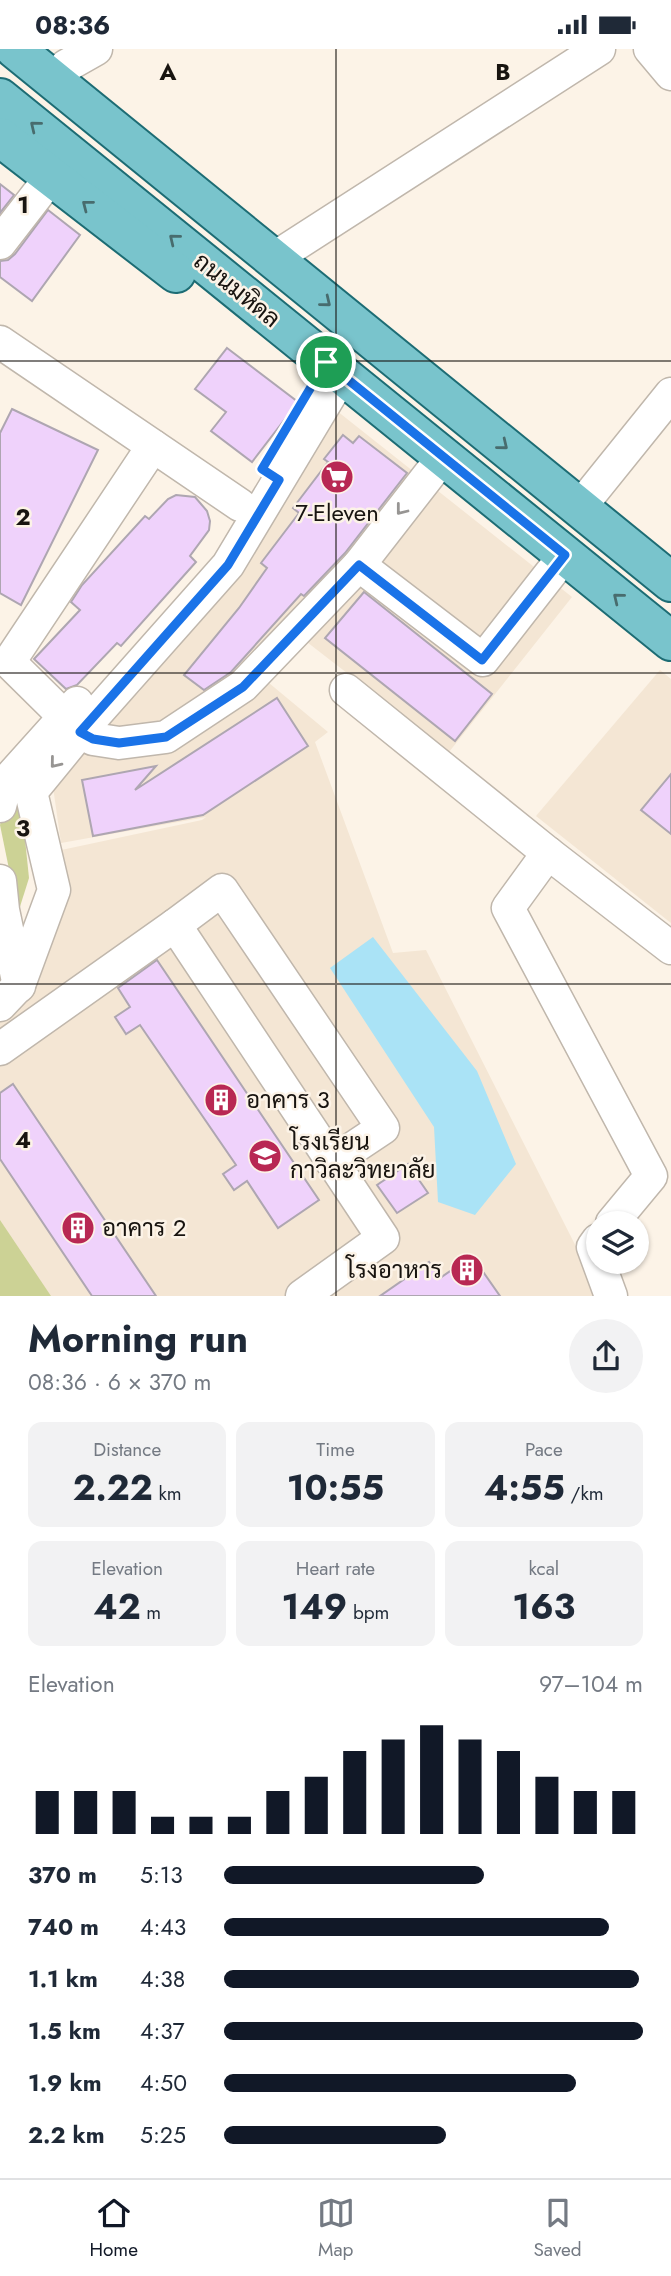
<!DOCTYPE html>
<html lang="en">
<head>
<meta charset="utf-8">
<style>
  :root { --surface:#fff; --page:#f2f2f3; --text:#1f2937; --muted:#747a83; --line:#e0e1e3; --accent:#111827 }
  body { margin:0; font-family:Jost,Sarabun,sans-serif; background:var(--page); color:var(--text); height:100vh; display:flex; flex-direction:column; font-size:26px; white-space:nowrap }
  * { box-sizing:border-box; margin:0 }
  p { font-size:23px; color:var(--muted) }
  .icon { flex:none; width:38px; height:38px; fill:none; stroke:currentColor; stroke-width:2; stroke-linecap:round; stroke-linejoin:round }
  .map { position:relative; height:1247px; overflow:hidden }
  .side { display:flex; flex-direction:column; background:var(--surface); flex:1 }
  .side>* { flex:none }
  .fabs { position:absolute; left:586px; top:1162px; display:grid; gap:14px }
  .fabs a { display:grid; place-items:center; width:63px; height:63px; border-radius:50%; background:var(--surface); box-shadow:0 2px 5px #0004; font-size:35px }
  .pin { position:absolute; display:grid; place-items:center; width:60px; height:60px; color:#fff; margin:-30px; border:4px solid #fff; border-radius:50%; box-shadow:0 2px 7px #0007 }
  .round { display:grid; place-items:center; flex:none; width:74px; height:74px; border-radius:37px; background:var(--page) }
  .head { display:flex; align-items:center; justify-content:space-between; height:119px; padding:0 28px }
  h1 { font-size:38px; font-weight:700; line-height:52px }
  .metrics { display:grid; grid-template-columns:repeat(3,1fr); gap:10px; height:119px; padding:7px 28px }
  .metrics div { display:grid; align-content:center; border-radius:14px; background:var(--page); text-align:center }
  .metrics b { font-size:35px; font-weight:700 }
  .metrics small { font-size:19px; font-weight:400 }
  .metrics p { font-size:19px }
  .chart { height:196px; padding:14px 28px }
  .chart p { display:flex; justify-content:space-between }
  .chart svg { width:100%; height:126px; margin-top:7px; stroke:var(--accent); stroke-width:6 }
  ul { padding:0 28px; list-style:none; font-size:23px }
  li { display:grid; grid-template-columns:112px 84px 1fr; align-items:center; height:52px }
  li i { height:18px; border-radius:9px; background:var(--accent) }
  .status { display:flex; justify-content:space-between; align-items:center; height:49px; padding:0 35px; background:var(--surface); direction:ltr }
  .status svg { height:19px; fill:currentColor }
  .dock { display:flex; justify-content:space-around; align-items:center; height:98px; border-top:2px solid var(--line); background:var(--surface); font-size:19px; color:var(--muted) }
  .dock a { display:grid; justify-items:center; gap:4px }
  .dock .selected { color:var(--accent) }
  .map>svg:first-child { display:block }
  .built { fill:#f4e6d4 }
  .green { fill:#ccd295 }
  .water { fill:#aae3f6 }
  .building { fill:#efd2fb; stroke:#aea6b1; stroke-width:2 }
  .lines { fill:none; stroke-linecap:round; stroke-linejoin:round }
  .minor-casing { stroke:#c0b7ac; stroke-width:35 }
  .major-casing { stroke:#1d6c74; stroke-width:42 }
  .minor { stroke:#fff; stroke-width:32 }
  .major { stroke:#79c4cc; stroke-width:38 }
  .oneway { stroke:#486c6e }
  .oneway2 { stroke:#979593 }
  .route-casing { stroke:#fff; stroke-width:14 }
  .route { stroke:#1a73e8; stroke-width:9 }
  .grid { fill:none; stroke:#181410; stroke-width:2; stroke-opacity:0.55 }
  .labels { text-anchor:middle; stroke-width:5; stroke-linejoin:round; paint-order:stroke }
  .street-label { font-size:24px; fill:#181410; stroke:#fcf3e7 }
  .poi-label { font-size:24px; fill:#181410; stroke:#fcf3e7; text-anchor:start }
  .grid-label { font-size:23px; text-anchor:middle; font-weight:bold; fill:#181410; stroke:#fcf3e7; stroke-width:5; stroke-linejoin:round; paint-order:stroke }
</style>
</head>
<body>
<div class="status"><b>08:36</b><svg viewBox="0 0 49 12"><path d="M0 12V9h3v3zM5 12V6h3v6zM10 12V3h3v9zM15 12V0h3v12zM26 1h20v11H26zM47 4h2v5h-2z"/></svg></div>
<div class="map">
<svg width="671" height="1247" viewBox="0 0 671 1247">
  <rect width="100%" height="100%" fill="#fcf3e7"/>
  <g class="built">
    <polygon points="332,358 572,548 449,703 303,590 269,634 328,683 315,693 393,904 426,901 601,1247 0,1247 0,968 52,803 202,771 206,768 61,794 52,731 140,642 240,504"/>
    <polygon points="660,621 671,630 671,874 536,767"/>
  </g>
  <g class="green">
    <polygon points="7,753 22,761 29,829 18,864 0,776"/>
    <polygon points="0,1171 51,1247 0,1247"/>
  </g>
  <polygon class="water" points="373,888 477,1022 516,1115 475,1166 438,1153 434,1078 330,919"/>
  <g class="building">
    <polygon points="0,135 14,146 0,164"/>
    <polygon points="48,161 80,186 32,252 0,228 0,212 8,211 15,205"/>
    <polygon points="227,299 298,353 252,413 211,382 226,363 195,340"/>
    <polygon points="12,360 98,401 21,556 0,544 0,384"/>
    <polygon points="343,386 353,394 359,387 407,424 345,504 304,547 301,545 231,623 204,641 184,626 239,559 267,519 261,514 299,464 293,459 328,413 324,410"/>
    <polygon points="176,446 195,448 207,462 210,472 209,481 190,507 196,513 121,597 117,594 77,636 66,640 34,610 80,561 71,553 82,536 145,467 149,470 168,450"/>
    <polygon points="364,543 492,645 455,692 325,589"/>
    <polygon points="277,649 308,697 203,766 93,787 82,731 156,717 135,741"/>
    <polygon points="671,725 671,785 641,761"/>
    <polygon points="157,911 319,1151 278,1179 247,1132 234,1141 223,1125 236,1116 140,976 126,985 115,968 130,958 118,939"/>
    <polygon points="13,1035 156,1247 92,1247 0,1110 0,1044"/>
    <polygon points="408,1115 428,1144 397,1164 377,1136"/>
    <polygon points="472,1207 500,1247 380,1247 429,1213 440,1229"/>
  </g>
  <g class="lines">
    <defs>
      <g id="minor">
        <polyline points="650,0 671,25"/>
        <polyline points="66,17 96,0"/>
        <polyline points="0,194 51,128"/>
        <polyline points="273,210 599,0"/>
        <polyline points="0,293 240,456"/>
        <polyline points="153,397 9,613 80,683 93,690 119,694 166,688 243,637 359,516 443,408"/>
        <polyline points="580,458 671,345"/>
        <polyline points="359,516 483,611 565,506"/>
        <polyline points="346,641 548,804 671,899"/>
        <polyline points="0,757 6,733 77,654"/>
        <polyline points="548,804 508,859 651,1127 612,1174"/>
        <polyline points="0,832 3,861 19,937"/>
        <polyline points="175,876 222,841 383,1079 332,1113"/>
        <polyline points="0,956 19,936 54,841 31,743 80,683 228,516 342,326"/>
        <polyline points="0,1000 175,876 383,1189 302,1247"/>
        <polyline points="598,1191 593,1198 611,1247"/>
      </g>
      <g id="major">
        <polyline points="15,0 671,533"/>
        <polyline points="0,49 671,592"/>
        <polyline points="0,88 176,224"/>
      </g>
    </defs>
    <use href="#minor" class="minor-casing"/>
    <use href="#major" class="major-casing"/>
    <use href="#minor" class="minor"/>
    <use href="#major" class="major"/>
  </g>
  <defs><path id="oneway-chevron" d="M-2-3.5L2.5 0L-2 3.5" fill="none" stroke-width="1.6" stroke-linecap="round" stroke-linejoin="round" transform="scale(1.75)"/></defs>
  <g class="oneway">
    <use href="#oneway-chevron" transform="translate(35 77) rotate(-141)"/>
    <use href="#oneway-chevron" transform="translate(87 156) rotate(-142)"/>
    <use href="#oneway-chevron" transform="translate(174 190) rotate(-141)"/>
    <use href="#oneway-chevron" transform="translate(326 253) rotate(39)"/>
    <use href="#oneway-chevron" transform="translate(503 396) rotate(39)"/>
    <use href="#oneway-chevron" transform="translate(618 549) rotate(-141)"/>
  </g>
  <g class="oneway2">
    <use href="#oneway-chevron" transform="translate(401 461) rotate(128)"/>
    <use href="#oneway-chevron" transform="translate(55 714) rotate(129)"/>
  </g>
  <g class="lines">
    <defs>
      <polygon id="route" points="326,313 565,506 482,611 359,516 243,638 166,688 119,694 93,690 80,683 228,516 279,431 262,420"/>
    </defs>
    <use href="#route" class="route-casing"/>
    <use href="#route" class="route"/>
  </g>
  <path class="grid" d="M 336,0 L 336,1247M 0,312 L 671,312M 0,624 L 671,624M 0,935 L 671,935"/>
  <defs>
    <symbol id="supermarket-disc" viewBox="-11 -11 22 22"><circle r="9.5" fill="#b82853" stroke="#fcf3e7"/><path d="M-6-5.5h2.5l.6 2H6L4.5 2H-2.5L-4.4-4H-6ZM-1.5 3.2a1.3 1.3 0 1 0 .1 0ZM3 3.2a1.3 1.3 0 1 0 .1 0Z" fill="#fff"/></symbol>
    <symbol id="building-disc" viewBox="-11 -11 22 22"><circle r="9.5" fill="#b82853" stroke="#fcf3e7"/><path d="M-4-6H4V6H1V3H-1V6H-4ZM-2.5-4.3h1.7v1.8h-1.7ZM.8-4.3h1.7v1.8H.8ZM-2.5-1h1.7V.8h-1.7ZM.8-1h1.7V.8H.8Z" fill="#fff"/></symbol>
    <symbol id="school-disc" viewBox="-11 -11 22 22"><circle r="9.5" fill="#b82853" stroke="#fcf3e7"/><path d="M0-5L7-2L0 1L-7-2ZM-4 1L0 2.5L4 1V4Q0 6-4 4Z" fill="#fff"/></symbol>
  </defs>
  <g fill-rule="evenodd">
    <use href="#supermarket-disc" x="318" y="409" width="38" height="38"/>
    <use href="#building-disc" x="202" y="1032" width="38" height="38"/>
    <use href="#school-disc" x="246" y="1088" width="38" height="38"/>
    <use href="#building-disc" x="59" y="1160" width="38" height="38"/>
    <use href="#building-disc" x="448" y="1202" width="38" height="38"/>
  </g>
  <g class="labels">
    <g class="street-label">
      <text transform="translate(237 241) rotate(39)" y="8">ถนนมหิดล</text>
    </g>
    <g class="poi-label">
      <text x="337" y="472" text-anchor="middle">7-Eleven</text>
      <text x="246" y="1059">อาคาร 3</text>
      <text x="290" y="1101">โรงเรียน<tspan x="290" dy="28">กาวิละวิทยาลัย</tspan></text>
      <text x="102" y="1187">อาคาร 2</text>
      <text x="442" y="1229" text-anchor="end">โรงอาหาร</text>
    </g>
  </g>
  <g class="grid-label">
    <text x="168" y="31">A</text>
    <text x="503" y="31">B</text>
    <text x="23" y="164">1</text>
    <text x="23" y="476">2</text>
    <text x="23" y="787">3</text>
    <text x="23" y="1099">4</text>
  </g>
</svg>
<div class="fabs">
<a><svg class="icon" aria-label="layers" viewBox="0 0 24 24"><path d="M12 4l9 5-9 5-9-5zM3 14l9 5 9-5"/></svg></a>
</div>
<div class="pin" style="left:326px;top:313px;background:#1e9e55"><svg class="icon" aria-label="arrive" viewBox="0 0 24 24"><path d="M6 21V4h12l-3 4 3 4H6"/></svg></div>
</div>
<section class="side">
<div class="head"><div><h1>Morning run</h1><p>08:36 · 6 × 370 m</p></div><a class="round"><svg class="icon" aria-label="share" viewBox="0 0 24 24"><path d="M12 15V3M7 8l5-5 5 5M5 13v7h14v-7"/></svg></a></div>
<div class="metrics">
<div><p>Distance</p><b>2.22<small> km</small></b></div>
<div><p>Time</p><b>10:55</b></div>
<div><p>Pace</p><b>4:55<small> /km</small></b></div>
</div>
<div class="metrics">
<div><p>Elevation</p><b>42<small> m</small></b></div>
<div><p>Heart rate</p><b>149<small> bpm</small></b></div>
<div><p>kcal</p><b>163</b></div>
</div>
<div class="chart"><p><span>Elevation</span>97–104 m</p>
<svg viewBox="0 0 160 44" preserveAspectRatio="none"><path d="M5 44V29M15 44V29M25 44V29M35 44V38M45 44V38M55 44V38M65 44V29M75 44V24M85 44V15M95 44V11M105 44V6M115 44V11M125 44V15M135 44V24M145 44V29M155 44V29"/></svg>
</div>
<ul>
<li><b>370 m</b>5:13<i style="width:62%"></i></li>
<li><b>740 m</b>4:43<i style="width:92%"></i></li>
<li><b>1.1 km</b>4:38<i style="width:99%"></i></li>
<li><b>1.5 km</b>4:37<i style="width:100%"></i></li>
<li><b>1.9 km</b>4:50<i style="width:84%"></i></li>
<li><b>2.2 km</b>5:25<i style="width:53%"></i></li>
</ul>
</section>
<nav class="dock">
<a class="selected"><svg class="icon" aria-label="home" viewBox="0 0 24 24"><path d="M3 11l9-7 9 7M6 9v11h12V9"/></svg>Home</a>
<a><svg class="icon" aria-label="map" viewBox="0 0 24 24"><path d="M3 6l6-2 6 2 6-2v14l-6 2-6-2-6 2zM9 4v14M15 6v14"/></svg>Map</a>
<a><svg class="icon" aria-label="saved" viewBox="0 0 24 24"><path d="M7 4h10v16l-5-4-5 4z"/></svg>Saved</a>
</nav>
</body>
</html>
